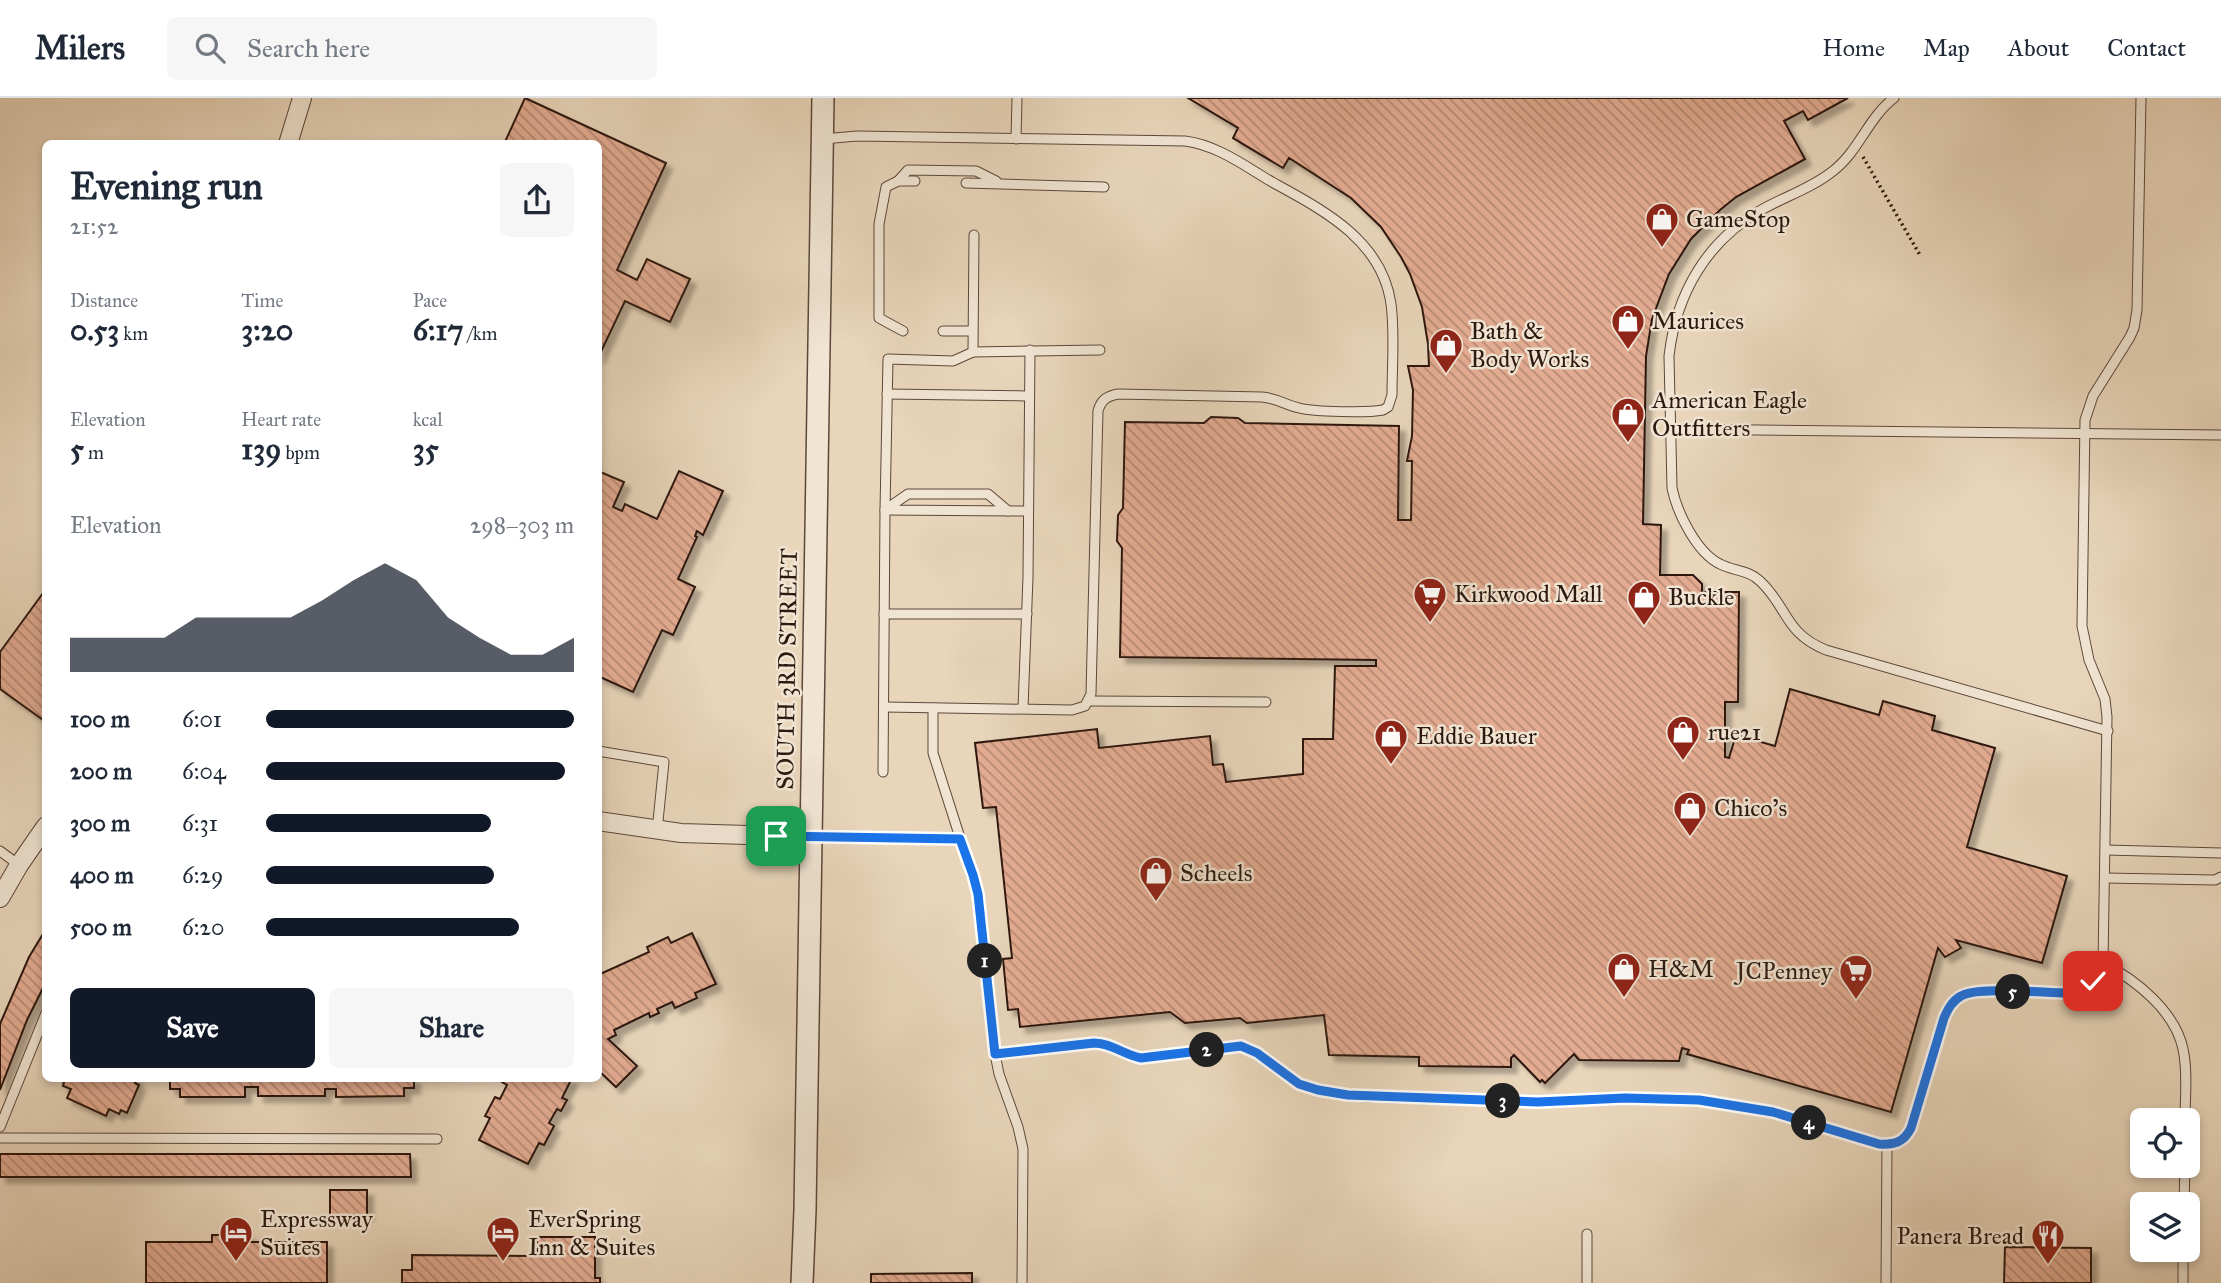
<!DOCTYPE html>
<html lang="en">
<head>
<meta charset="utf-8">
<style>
  :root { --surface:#fff; --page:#f6f6f7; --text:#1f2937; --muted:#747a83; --line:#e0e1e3; --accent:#111827 }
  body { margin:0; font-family:"IM FELL Great Primer",serif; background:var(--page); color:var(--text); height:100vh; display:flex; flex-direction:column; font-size:26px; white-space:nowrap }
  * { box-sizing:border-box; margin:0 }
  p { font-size:23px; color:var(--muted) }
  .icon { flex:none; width:38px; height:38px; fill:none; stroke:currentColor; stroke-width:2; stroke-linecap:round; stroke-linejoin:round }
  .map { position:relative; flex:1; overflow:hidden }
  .panel { position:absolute; left:42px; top:42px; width:560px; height:942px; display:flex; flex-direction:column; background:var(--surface); border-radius:10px; box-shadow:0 4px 10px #0003 }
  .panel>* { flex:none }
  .controls { position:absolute; left:2130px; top:1010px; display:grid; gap:14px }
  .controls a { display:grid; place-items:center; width:70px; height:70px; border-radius:10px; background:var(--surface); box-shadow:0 4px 10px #0003; font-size:35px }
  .pin { position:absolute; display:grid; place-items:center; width:60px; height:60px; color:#fff; margin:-30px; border-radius:14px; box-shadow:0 4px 10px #0006 }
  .km { position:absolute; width:35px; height:35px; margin:-18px; border-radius:50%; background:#222; color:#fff; font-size:19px; line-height:35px; text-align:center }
  .round { display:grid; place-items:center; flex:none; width:74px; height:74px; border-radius:10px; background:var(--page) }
  .overview { display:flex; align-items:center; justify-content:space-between; height:119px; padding:0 28px }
  h1 { font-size:38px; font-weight:700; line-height:52px }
  .figures { display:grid; grid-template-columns:repeat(3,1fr); gap:10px; height:119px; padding:7px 28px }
  .figures div { display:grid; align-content:center }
  .figures b { font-size:30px; font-weight:700 }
  .figures small { font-size:19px; font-weight:400 }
  .figures p { font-size:19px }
  .chart { height:196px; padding:14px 28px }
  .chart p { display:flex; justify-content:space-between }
  .chart svg { width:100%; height:126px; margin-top:7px; fill:var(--accent); opacity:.7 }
  .primary-button { display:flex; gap:14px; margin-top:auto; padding:14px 28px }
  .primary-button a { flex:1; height:80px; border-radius:10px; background:var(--accent); color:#fff; font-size:28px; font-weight:700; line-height:80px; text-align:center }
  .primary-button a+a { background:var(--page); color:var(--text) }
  ul { padding:0 28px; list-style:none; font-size:23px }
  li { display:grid; grid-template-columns:112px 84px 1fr; align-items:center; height:52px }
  li i { height:18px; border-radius:9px; background:var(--accent) }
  header { display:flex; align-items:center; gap:42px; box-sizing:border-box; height:98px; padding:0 35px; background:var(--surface); border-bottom:2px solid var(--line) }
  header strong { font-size:33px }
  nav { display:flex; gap:38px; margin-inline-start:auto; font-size:24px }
  .search { width:490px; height:63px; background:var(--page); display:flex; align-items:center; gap:18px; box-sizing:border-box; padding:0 24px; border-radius:10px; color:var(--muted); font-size:26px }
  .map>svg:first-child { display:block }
  .building { fill:url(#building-back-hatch); stroke:#2d1910; stroke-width:2; filter:url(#shadow) }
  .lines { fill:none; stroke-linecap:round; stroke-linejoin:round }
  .service-casing { stroke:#5c483a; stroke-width:11 }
  .minor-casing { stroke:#5c483a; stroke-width:20 }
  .tertiary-casing { stroke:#5c483a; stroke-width:24 }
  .path { stroke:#2d1910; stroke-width:3.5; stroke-dasharray:2 3.5; stroke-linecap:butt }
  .service { stroke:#f0e4d2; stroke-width:9 }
  .minor { stroke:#f0e4d2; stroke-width:18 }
  .tertiary { stroke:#f0e4d2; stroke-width:21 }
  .route-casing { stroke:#fff; stroke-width:14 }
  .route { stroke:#1a73e8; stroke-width:9 }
  .labels { text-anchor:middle; stroke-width:5; stroke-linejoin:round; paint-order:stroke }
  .poi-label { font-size:24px; fill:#2d1910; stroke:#f0e4d2; text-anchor:start }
  .street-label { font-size:24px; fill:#2d1910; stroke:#f0e4d2 }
</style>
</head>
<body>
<header>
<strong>Milers</strong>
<div class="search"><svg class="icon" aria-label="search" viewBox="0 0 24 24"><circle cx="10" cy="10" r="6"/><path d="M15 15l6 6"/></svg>Search here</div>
<nav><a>Home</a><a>Map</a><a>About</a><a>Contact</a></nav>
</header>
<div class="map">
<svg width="2221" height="1185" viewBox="0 0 2221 1185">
  <defs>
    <pattern id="building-back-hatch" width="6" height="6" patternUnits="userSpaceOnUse" patternTransform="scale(1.75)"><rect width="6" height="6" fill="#e3ab91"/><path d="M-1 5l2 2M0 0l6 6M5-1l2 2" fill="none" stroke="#b88a75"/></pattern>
    <filter id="shadow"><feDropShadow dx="6" dy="6" stdDeviation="2" flood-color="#0004"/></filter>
  </defs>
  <rect width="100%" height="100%" fill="#e8d5ba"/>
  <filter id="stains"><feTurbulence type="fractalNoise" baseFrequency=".00286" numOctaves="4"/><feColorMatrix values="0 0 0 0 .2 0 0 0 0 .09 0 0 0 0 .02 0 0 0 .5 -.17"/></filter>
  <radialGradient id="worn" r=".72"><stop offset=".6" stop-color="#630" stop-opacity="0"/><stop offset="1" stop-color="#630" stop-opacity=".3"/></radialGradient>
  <g class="building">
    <polygon points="525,0 666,65 617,172 637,182 647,161 690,181 670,224 625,203 598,260 598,46 504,46"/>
    <polygon points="1188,0 1848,0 1808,22 1803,13 1784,23 1805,61 1736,99 1720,112 1691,141 1669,176 1652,221 1646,258 1643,426 1661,427 1660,477 1693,477 1702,486 1702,494 1739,494 1738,604 1725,604 1725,659 1729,660 1736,637 1775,648 1790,591 1879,617 1883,603 1935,618 1932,632 1995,650 1967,749 2067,778 2042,865 1956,842 1961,850 1945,859 1938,850 1891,1014 1687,956 1689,952 1682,950 1679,963 1579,962 1574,956 1545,985 1542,982 1540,984 1514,957 1511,960 1511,969 1419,968 1419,959 1329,957 1324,917 1247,925 1240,920 1185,925 1170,914 1020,929 1018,911 1008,912 1003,861 1012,860 996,709 983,710 975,645 1097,631 1099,650 1210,638 1213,667 1223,666 1226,684 1303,676 1303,641 1333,641 1335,568 1376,568 1376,562 1120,559 1122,450 1117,443 1118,417 1123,410 1125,324 1204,325 1211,319 1238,320 1245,325 1399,328 1398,422 1411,422 1412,363 1407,363 1412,338 1413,292 1408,268 1429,268 1428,246 1422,209 1410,176 1401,159 1381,129 1351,100 1289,60 1283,70 1233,40 1238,30"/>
    <polygon points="598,373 624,384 613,409 622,413 625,406 657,421 679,373 723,393 703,437 697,433 695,438 697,439 678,481 695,489 673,537 662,532 633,594 598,578"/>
    <polygon points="46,491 46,624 0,591 0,554"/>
    <polygon points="46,831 46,884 27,922 0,992 0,926 29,859"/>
    <polygon points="692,835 716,886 695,895 697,900 675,910 672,904 657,911 659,915 650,919 649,915 614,932 616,937 608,941 637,968 616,989 598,972 598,877 649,854 647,849 668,839 671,845"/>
    <polygon points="60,980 137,980 135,985 139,987 127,1015 121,1012 119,1016 109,1011 106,1018 67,1000 71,991 63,988 64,984 59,982"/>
    <polygon points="170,980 414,980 414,990 404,990 404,998 336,999 336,991 325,991 325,998 258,998 258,989 245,989 245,999 180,999 180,991 170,991"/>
    <polygon points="504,980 572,980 562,1000 567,1002 561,1013 557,1011 549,1025 554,1028 544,1047 539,1045 528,1066 479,1042 490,1020 485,1018 495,999 500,1001 507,987 502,984"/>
    <polygon points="0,1056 410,1056 411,1079 0,1079"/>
    <rect x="330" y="1092" width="37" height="25"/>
    <polygon points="212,1137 250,1137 250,1144 327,1144 327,1185 146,1185 146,1144 212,1144"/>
    <polygon points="537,1139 595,1139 595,1180 600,1180 600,1185 402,1185 402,1172 412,1172 412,1157 537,1158"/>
    <polygon points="2005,1149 2091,1150 2091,1185 2004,1185"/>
    <polygon points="972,1175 972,1185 871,1185 871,1176"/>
  </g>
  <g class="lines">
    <defs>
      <g id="service">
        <path d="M 1894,0 C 1868,20 1859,53 1833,73 C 1812,90 1786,98 1763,111 C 1707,142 1676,196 1669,258 L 1672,390 C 1677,415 1697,455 1720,466 C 1733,473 1749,472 1760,483 C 1788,509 1784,535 1826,552 L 2108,633"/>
        <path d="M 2141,0 L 2137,212 L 2134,230 L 2130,239 L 2093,298 L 2085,322 L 2082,528 L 2089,562 L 2105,601 L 2107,619 L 2103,865 C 2136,882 2175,913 2183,951 C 2188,974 2185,999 2185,1022"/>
        <path d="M 823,41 L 857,38 L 1185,43 C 1217,47 1245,68 1272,84 C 1323,112 1382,142 1391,206 C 1395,235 1392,267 1392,297 L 1388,309 L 1383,312 C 1367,315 1315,314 1299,310 C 1286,307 1276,300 1262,299 L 1118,296 C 1107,298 1101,302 1098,313 L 1091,596 L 1085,608 L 1072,612 L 885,609"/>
        <polyline points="1016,41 1017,0"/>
        <polyline points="898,83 908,72 976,73 996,83"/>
        <polyline points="966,85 1104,89"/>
        <polyline points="903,233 879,220 879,126 886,89 898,83 915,83"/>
        <polyline points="943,233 972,233"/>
        <polyline points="973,254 974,137"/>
        <polyline points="887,296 1028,298"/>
        <polyline points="1671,331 2221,337"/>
        <polyline points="1028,413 885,412 888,261 953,263 973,254 1100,252"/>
        <polyline points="884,516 1027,516"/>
        <polyline points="1089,603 1266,604"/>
        <polyline points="933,610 933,655 978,796 995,956 999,976 1018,1029 1023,1051 1022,1185"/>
        <polyline points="1023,610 1028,479 1030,252"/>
        <polyline points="598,653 664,664 657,733"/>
        <polyline points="883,674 885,412 908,396 988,396 1008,413"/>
        <polyline points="811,739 960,741"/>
        <polyline points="2106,752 2221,755"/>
        <polyline points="0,753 19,767"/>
        <polyline points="2105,780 2215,782 2221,779"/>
        <path d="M 995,956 L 1094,945 C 1112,945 1124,957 1141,959 L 1241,948 L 1257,955 L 1299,986 L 1332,995 L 1365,999 L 1538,1004 L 1625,1000 L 1699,1002 L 1774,1015 L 1887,1047 L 1902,1043 L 1911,1030 L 1944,920 C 1948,911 1952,903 1961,898 C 1978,888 2044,895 2067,895 C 2086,892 2096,883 2103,865"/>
        <polyline points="0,1029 46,915"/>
        <polyline points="0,1040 437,1041"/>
        <polyline points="2184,1106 2185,1068"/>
        <polyline points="1587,1185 1587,1136"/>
        <polyline points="1886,1185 1887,1047"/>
        <polyline points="2183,1185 2183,1152"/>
      </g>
      <g id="minor">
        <polyline points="288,46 302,0"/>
        <polyline points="598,723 681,735 811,739"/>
        <polyline points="0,800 19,767 46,728"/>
      </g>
      <polyline id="tertiary" points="802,1185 805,1112 823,0"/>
    </defs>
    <use href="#service" class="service-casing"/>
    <use href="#minor" class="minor-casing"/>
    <use href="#tertiary" class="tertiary-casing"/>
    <polyline class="path" points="1863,59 1920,157"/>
    <use href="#service" class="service"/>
    <use href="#minor" class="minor"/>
    <use href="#tertiary" class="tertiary"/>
  </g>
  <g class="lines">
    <defs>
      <path id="route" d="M 776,738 L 960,741 L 973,777 L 978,796 L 995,956 L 1094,945 C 1112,945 1124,957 1141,960 L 1241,948 L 1257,955 L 1299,986 L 1318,992 L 1348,997 L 1538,1004 L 1625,1000 L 1699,1002 L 1773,1014 L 1879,1046 C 1895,1047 1904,1044 1911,1030 L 1944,920 C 1948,911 1952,903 1961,898 C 1977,888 2044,895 2067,895 L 2078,893 L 2093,883"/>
    </defs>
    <use href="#route" class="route-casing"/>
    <use href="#route" class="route"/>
  </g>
  <defs>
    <symbol id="shop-pin" viewBox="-11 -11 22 30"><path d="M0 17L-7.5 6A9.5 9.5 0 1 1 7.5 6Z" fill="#8f2418" stroke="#f0e4d2"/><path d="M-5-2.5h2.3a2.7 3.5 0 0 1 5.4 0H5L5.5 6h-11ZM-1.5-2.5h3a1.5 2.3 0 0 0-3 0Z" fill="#fff"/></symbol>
    <symbol id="supermarket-pin" viewBox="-11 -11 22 30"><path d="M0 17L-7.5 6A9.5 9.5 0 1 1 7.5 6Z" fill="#8f2418" stroke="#f0e4d2"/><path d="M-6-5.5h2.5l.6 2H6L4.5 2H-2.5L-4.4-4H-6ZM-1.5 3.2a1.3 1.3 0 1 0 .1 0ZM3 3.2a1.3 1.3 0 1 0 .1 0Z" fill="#fff"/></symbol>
    <symbol id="hotel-pin" viewBox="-11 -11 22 30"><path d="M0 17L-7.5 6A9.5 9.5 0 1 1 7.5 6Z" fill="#8f2418" stroke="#f0e4d2"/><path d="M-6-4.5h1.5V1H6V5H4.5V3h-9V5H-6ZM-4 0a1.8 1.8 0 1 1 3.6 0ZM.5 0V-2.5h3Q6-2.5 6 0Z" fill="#fff"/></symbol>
    <symbol id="restaurant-pin" viewBox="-11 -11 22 30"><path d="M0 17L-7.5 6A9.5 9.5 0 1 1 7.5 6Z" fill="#8f2418" stroke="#f0e4d2"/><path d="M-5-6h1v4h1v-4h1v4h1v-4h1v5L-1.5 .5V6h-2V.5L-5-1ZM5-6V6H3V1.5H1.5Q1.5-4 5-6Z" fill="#fff"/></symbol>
  </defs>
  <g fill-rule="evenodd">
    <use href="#shop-pin" x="1643" y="102" width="38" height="52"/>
    <use href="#shop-pin" x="1609" y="204" width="38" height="52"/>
    <use href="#shop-pin" x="1427" y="228" width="38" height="52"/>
    <use href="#shop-pin" x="1609" y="297" width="38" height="52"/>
    <use href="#supermarket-pin" x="1411" y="477" width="38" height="52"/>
    <use href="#shop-pin" x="1625" y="480" width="38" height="52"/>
    <use href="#shop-pin" x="1664" y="615" width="38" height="52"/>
    <use href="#shop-pin" x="1372" y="619" width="38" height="52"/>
    <use href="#shop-pin" x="1671" y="691" width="38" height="52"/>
    <use href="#shop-pin" x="1137" y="756" width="38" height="52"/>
    <use href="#shop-pin" x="1605" y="852" width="38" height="52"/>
    <use href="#supermarket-pin" x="1837" y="854" width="38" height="52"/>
    <use href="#hotel-pin" x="217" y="1116" width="38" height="52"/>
    <use href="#hotel-pin" x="484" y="1116" width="38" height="52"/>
    <use href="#restaurant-pin" x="2029" y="1119" width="38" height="52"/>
  </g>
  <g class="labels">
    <g class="poi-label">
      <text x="1686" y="129">GameStop</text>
      <text x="1652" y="231">Maurices</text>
      <text x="1470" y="241">Bath &amp;<tspan x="1470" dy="28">Body Works</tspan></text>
      <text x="1652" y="310">American Eagle<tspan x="1652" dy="28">Outfitters</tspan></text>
      <text x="1454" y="504">Kirkwood Mall</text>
      <text x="1668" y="507">Buckle</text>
      <text x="1708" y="642">rue21</text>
      <text x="1416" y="646">Eddie Bauer</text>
      <text x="1714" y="718">Chico's</text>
      <text x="1180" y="783">Scheels</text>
      <text x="1648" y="879">H&amp;M</text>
      <text x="1832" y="881" text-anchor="end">JCPenney</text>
      <text x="260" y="1129">Expressway<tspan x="260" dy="28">Suites</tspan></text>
      <text x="528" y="1129">EverSpring<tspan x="528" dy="28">Inn &amp; Suites</tspan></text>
      <text x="2024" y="1146" text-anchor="end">Panera Bread</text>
    </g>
    <g class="street-label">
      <text transform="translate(787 571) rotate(-89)" y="8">SOUTH 3RD STREET</text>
    </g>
  </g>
  <rect width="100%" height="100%" filter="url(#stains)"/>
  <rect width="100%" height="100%" fill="url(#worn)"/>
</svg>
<div class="controls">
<a><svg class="icon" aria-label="locate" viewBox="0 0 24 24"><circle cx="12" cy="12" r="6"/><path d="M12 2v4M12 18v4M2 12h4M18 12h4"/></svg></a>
<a><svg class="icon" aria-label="layers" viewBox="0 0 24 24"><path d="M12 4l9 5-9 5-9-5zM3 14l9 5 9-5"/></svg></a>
</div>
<div class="pin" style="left:776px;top:738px;background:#1e9e55"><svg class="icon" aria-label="arrive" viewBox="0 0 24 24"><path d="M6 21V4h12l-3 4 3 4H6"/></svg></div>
<div class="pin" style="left:2093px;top:883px;background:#d93025"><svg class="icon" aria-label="check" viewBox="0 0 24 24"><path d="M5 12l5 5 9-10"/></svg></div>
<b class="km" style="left:985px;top:863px">1</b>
<b class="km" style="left:1207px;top:952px">2</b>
<b class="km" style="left:1503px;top:1003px">3</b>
<b class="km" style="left:1809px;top:1025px">4</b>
<b class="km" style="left:2013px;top:894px">5</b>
<section class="panel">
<div class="overview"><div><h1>Evening run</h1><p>21:52</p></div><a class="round"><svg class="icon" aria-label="share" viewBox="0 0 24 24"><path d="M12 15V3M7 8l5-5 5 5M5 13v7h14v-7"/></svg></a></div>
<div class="figures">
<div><p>Distance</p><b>0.53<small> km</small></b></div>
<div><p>Time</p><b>3:20</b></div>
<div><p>Pace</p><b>6:17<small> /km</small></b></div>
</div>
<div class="figures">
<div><p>Elevation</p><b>5<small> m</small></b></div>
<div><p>Heart rate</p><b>139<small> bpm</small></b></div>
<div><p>kcal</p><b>35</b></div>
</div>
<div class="chart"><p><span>Elevation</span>298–303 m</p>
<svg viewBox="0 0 160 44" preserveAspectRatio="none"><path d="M0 44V32L10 32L20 32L30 32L40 25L50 25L60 25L70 25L80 19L90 12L100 6L110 12L120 25L130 32L140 38L150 38L160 32V44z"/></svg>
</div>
<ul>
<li><b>100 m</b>6:01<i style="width:100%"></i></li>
<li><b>200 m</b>6:04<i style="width:97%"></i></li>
<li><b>300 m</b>6:31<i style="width:73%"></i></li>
<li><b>400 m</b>6:29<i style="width:74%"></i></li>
<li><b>500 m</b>6:20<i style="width:82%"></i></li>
</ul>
<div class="primary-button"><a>Save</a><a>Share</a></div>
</section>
</div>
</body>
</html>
